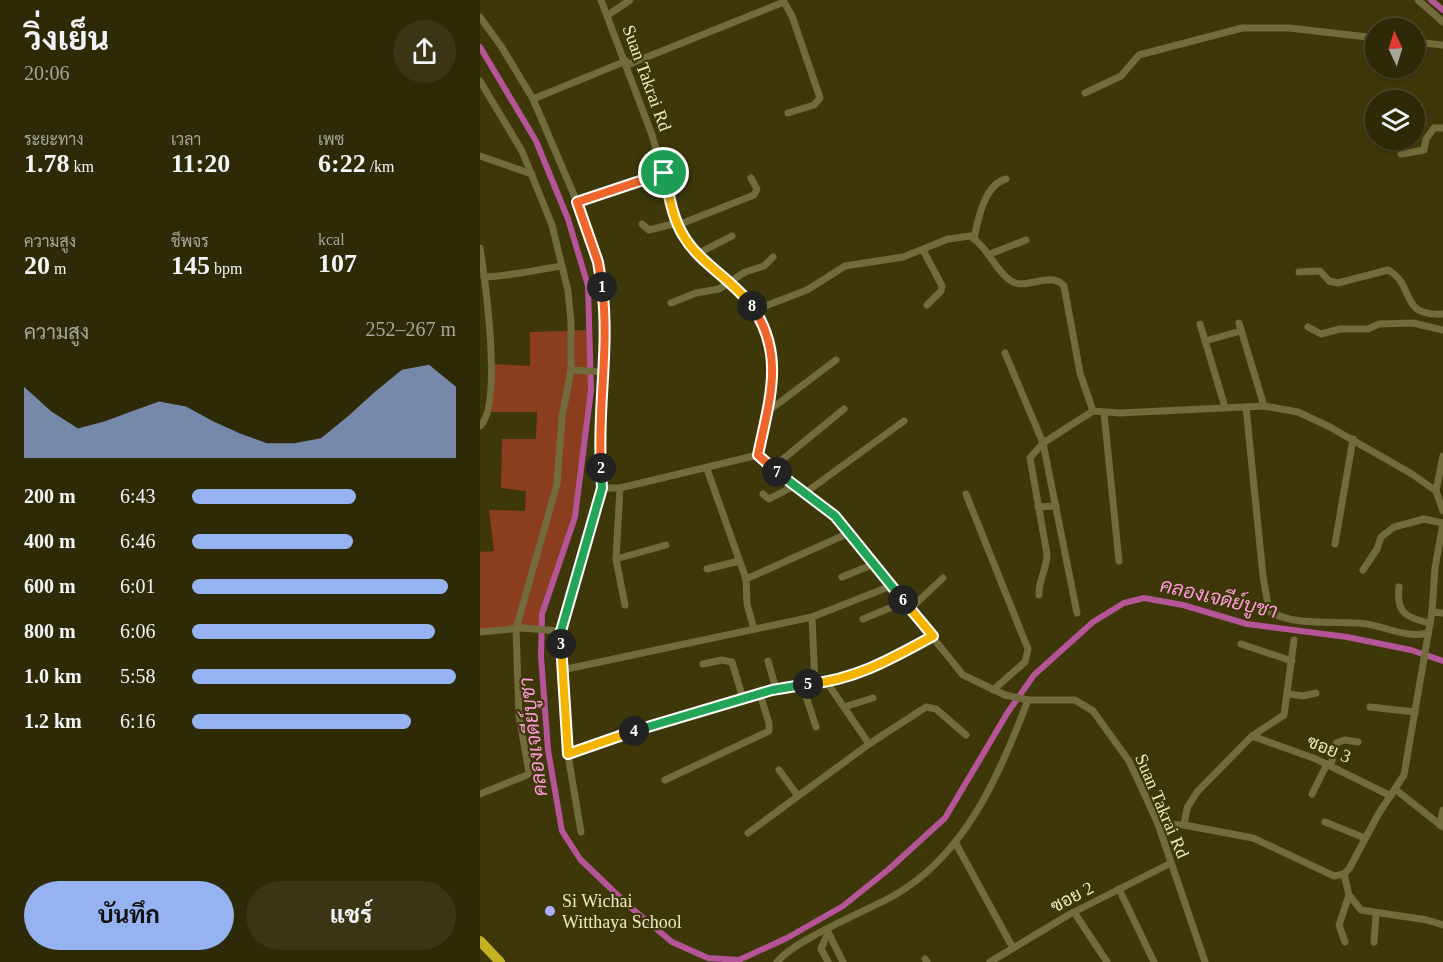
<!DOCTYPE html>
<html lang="th">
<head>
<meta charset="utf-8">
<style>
  :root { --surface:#2e2907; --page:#3a3515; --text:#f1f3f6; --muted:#a7a69b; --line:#494528; --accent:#95b2f1 }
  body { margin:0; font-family:"Times New Roman",Sarabun,serif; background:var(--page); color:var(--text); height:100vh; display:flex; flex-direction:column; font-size:22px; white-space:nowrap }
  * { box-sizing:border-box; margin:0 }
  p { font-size:20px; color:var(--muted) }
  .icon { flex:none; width:33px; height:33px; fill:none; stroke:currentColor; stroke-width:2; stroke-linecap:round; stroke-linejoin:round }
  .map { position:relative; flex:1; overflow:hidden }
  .details { display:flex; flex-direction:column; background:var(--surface); width:480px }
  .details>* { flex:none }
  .needle { width:39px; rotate:356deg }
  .buttons { position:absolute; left:885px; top:18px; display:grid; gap:12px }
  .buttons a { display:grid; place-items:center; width:60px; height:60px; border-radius:50%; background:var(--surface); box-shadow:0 2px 4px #0004,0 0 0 2px var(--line); font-size:30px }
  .pin { position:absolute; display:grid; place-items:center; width:51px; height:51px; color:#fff; margin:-26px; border:3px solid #fff; border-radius:50%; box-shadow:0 2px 6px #0007 }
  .km { position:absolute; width:30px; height:30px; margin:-15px; border-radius:50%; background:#222; color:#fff; font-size:16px; line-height:30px; text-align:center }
  .round { display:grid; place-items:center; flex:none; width:63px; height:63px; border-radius:32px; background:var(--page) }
  .overview { display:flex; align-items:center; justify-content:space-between; height:102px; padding:0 24px }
  h1 { font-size:33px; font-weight:700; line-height:45px }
  .metrics { display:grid; grid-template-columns:repeat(3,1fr); gap:9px; height:102px; padding:6px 24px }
  .metrics div { display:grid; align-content:center }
  .metrics b { font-size:26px; font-weight:700 }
  .metrics small { font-size:16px; font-weight:400 }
  .metrics p { font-size:16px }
  .chart { height:168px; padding:12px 24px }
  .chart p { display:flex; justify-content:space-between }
  .chart svg { width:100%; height:108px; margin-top:6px; fill:var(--accent); opacity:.7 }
  .cta { display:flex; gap:12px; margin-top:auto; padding:12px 24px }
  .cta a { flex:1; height:69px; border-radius:36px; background:var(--accent); color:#111; font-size:24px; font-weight:700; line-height:69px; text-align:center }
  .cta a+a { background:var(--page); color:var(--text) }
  ul { padding:0 24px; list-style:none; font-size:20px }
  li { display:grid; grid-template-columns:96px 72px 1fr; align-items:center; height:45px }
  li i { height:15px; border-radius:8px; background:var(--accent) }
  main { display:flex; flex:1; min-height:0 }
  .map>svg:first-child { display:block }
  .green { fill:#8b3e1e }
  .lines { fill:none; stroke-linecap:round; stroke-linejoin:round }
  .canal { stroke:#b55496; stroke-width:6 }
  .minor { stroke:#726b3c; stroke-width:7 }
  .highway { stroke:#c4b224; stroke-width:10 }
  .split-1-casing { stroke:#fff; stroke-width:12 }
  .split-2-casing { stroke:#fff; stroke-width:12 }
  .split-3-casing { stroke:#fff; stroke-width:12 }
  .split-4-casing { stroke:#fff; stroke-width:12 }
  .split-5-casing { stroke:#fff; stroke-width:12 }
  .split-6-casing { stroke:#fff; stroke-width:12 }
  .split-7-casing { stroke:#fff; stroke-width:12 }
  .split-8-casing { stroke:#fff; stroke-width:12 }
  .split-9-casing { stroke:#fff; stroke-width:12 }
  .split-1 { stroke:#f0652b; stroke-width:8 }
  .split-2 { stroke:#f0652b; stroke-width:8 }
  .split-3 { stroke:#22a559; stroke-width:8 }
  .split-4 { stroke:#f5b400; stroke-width:8 }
  .split-5 { stroke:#22a559; stroke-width:8 }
  .split-6 { stroke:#f5b400; stroke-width:8 }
  .split-7 { stroke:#22a559; stroke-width:8 }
  .split-8 { stroke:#f0652b; stroke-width:8 }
  .split-9 { stroke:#f5b400; stroke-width:8 }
  .poi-dot { fill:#abaffb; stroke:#3d3709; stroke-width:2 }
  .labels { text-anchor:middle; stroke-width:4.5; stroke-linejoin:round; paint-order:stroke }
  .street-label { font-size:18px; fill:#eee9c2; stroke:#3d3709 }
  .poi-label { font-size:18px; fill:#eee9c2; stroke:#3d3709; text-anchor:start }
  .water-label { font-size:20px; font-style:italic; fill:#fe9adb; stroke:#3d3709 }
</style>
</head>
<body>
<main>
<section class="details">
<div class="overview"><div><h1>วิ่งเย็น</h1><p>20:06</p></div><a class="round"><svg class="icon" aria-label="share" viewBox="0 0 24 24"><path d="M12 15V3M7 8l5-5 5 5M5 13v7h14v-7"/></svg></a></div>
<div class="metrics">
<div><p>ระยะทาง</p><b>1.78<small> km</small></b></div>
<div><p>เวลา</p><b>11:20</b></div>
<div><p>เพซ</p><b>6:22<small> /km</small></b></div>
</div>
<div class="metrics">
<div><p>ความสูง</p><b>20<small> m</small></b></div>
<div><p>ชีพจร</p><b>145<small> bpm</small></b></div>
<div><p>kcal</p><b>107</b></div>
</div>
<div class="chart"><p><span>ความสูง</span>252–267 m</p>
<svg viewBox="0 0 160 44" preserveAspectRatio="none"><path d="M0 44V15L10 25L20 32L30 29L40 25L50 21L60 23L70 29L80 34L90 38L100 38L110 36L120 27L130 17L140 8L150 6L160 15V44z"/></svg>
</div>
<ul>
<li><b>200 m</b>6:43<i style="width:62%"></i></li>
<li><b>400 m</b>6:46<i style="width:61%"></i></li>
<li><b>600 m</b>6:01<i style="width:97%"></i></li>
<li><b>800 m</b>6:06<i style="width:92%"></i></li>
<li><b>1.0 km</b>5:58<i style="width:100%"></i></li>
<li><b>1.2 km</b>6:16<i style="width:83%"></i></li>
</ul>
<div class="cta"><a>บันทึก</a><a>แชร์</a></div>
</section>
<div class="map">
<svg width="963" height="962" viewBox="0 0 963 962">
  <rect width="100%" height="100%" fill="#3d3709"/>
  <polygon class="green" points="109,330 111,390 95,517 62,614 62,629 0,631 0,552 14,551 9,510 45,511 46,491 21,488 22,439 56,439 57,412 10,412 12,364 50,366 50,332"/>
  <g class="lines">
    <g class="canal">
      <polyline points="951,0 963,10"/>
      <polyline points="0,47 56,141 88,219 108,286 111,390 95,517 62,614 61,656 68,750 82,831 100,859 149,906 192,942 228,958 259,960 307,938 363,906 409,869 465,818 528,712 554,675 613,622 644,603 664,598 703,605 767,624 867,637 931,650 963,661"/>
    </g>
    <g class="minor">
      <polyline points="121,0 172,135 198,225 212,248 255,286 269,303 288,335 294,359 292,385 278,455 314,486 355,516 483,675 525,695 548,700 595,700 613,711 649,761 663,791 678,824 725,962"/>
      <polyline points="938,0 963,22"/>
      <polyline points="128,15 150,0"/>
      <polyline points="0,17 21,46 53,99 106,223 118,262 125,309 120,407 122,488"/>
      <polyline points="934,42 963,45"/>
      <polyline points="147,65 304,2 312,16 340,98 334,105 308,113"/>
      <polyline points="0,81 42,151 72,225 88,291 91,322 91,370 82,417 77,484 36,629 39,716 49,772 47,775 0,794"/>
      <polyline points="605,93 641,76 659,55 762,28 809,28 896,38"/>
      <polyline points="53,99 146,61"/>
      <polyline points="921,154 944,150 946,139 954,128 963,128"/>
      <polyline points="0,156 52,174"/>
      <polyline points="97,202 184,173"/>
      <polyline points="162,224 169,230 197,223"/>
      <polyline points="198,225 274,195 277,189 271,178"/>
      <path d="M 494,238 C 498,220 504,185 526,179"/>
      <path d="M 0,248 C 5,279 23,406 0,426"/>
      <polyline points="443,250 462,286 461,291 447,305"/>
      <polyline points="219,253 252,236"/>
      <polyline points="510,254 546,240"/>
      <path d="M 819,272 L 840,271 L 849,281 L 858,283 L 908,270 C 936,285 918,317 963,314"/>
      <path d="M 4,277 C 31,276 55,270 82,266"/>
      <polyline points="191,303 216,293 239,289 265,272 284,266 293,257"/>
      <path d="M 275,310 L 327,290 L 365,266 L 423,257 L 468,239 L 490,236 C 509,248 515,271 531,281 C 547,291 570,270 584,286 L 600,373 L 613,411"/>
      <polyline points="759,323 784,406"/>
      <polyline points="720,324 745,407"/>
      <polyline points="828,327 841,334 860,329 888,329 899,324 933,323 963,330"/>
      <polyline points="725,341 761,331"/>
      <polyline points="525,353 563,443 597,613"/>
      <polyline points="91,370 122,372"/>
      <path d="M 766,407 L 783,576 L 789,611 C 813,626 851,621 878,623 C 902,624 924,639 948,633"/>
      <polyline points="287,412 356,360"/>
      <polyline points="624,413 639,561"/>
      <polyline points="963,456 956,491 963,511"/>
      <polyline points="292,468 364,409"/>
      <polyline points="227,469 266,579 267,604 274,629"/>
      <polyline points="140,488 136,559 145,605"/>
      <polyline points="325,493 424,421"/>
      <polyline points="283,494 289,499 314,486"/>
      <polyline points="486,494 548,649 545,662 513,690"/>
      <polyline points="558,507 576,506"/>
      <polyline points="855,544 873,439"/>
      <polyline points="136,559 186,545"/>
      <polyline points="227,569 259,561"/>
      <polyline points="883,570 897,549 901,537 914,527 944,519 963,523"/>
      <polyline points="362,577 394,564"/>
      <polyline points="266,579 369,533"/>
      <path d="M 919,587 C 916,613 926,618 950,623"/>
      <path d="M 559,595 C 558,581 567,569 567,554 L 550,458 L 563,443 L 613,411 L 640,413 L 784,406 L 818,412 L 848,426 L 932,474 L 956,491"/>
      <polyline points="430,609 463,578"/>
      <polyline points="952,612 963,613"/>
      <polyline points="383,619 424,602"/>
      <polyline points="0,632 42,628 80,631"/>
      <polyline points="761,644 812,661"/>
      <polyline points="288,661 296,689"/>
      <polyline points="223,664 242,660 252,662 263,699"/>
      <polyline points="82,670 332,617"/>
      <polyline points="335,683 332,617 411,586"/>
      <polyline points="322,684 336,727"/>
      <polyline points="809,694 823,696 836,693"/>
      <polyline points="364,707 393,698"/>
      <polyline points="890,707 935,712"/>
      <polyline points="772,736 836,759 911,796"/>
      <polyline points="389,744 446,707 456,709 486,735"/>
      <polyline points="88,755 181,722 292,690 350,681 391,670 453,636"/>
      <polyline points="851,765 856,743 865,740 878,742"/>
      <polyline points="299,770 318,796"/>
      <polyline points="185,780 289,731 289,723 280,694"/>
      <polyline points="916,790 963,827"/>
      <polyline points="832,794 847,764"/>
      <polyline points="845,822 885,838"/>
      <polyline points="678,824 704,825 773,838 854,876 864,874 869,869 899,813 924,775 952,612 955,568 963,523"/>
      <polyline points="704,825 707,808 717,792 772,736 804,715 814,640"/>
      <polyline points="960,825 963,810"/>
      <polyline points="101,832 88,755 80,631 122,488 140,488 278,455"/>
      <polyline points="268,833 389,744 346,681"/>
      <polyline points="475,842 533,948"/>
      <polyline points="864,874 869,895 881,910 947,920 963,925"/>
      <polyline points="639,889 674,962"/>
      <polyline points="594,912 627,962"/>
      <polyline points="347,930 363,962"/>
      <polyline points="348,933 341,949 348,962"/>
      <polyline points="865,942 859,925 869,895"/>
      <polyline points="894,942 896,914"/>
      <polyline points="445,959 447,962"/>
      <path d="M 297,962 C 316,939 384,912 413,896 C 485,856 520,774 548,700"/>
      <polyline points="510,962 590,914 691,863"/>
    </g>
    <polyline class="highway" points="0,941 20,962"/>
  </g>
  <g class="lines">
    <defs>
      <polyline id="split-1" points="122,287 118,262 97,202 184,173"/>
      <path id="split-2" d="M 121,468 C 117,408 130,347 122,287"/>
      <polyline id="split-3" points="81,644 81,631 122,488 121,468"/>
      <polyline id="split-4" points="81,644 88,754 154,731"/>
      <polyline id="split-5" points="154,731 292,690 328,684"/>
      <path id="split-6" d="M 328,684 C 375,680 413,658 453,636 L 423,600"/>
      <polyline id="split-7" points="297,472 355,516 423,600"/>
      <path id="split-8" d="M 272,306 C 306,355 289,401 278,455 L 297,472"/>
      <path id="split-9" d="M 184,173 C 189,194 192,217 203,235 C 219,263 252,279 272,306"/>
    </defs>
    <use href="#split-1" class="split-1-casing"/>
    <use href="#split-2" class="split-2-casing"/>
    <use href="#split-3" class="split-3-casing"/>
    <use href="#split-4" class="split-4-casing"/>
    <use href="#split-5" class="split-5-casing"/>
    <use href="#split-6" class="split-6-casing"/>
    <use href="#split-7" class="split-7-casing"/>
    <use href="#split-8" class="split-8-casing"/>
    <use href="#split-9" class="split-9-casing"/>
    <use href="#split-1" class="split-1"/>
    <use href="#split-2" class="split-2"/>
    <use href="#split-3" class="split-3"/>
    <use href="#split-4" class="split-4"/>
    <use href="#split-5" class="split-5"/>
    <use href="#split-6" class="split-6"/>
    <use href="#split-7" class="split-7"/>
    <use href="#split-8" class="split-8"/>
    <use href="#split-9" class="split-9"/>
  </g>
  <circle class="poi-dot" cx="70" cy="911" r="6"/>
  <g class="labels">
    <g class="street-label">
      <text transform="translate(167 78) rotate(70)" y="6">Suan Takrai Rd</text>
      <text transform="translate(849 749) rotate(22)" y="6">ซอย 3</text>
      <text transform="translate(682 806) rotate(67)" y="6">Suan Takrai Rd</text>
      <text transform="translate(592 897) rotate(-28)" y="6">ซอย 2</text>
    </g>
    <g class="poi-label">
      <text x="82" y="907">Si Wichai<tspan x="82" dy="21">Witthaya School</tspan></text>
    </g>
    <g class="water-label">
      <text transform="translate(739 598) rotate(13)" y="7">คลองเจดีย์บูชา</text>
      <text transform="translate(53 737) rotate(-97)" y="7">คลองเจดีย์บูชา</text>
    </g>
  </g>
</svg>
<div class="buttons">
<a><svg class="needle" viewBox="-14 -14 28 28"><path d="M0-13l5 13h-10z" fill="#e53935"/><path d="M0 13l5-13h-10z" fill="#a7a69b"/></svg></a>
<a><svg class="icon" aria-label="layers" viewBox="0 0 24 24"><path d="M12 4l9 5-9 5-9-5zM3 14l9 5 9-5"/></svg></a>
</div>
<div class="pin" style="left:184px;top:173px;background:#1e9e55"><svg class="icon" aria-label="arrive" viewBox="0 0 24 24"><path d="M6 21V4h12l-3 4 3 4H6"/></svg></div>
<b class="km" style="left:122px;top:287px">1</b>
<b class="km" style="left:121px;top:468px">2</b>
<b class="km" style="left:81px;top:644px">3</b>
<b class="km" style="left:154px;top:731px">4</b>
<b class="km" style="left:328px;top:684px">5</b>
<b class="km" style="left:423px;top:600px">6</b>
<b class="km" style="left:297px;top:472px">7</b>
<b class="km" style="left:272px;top:306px">8</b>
</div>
</main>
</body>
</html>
